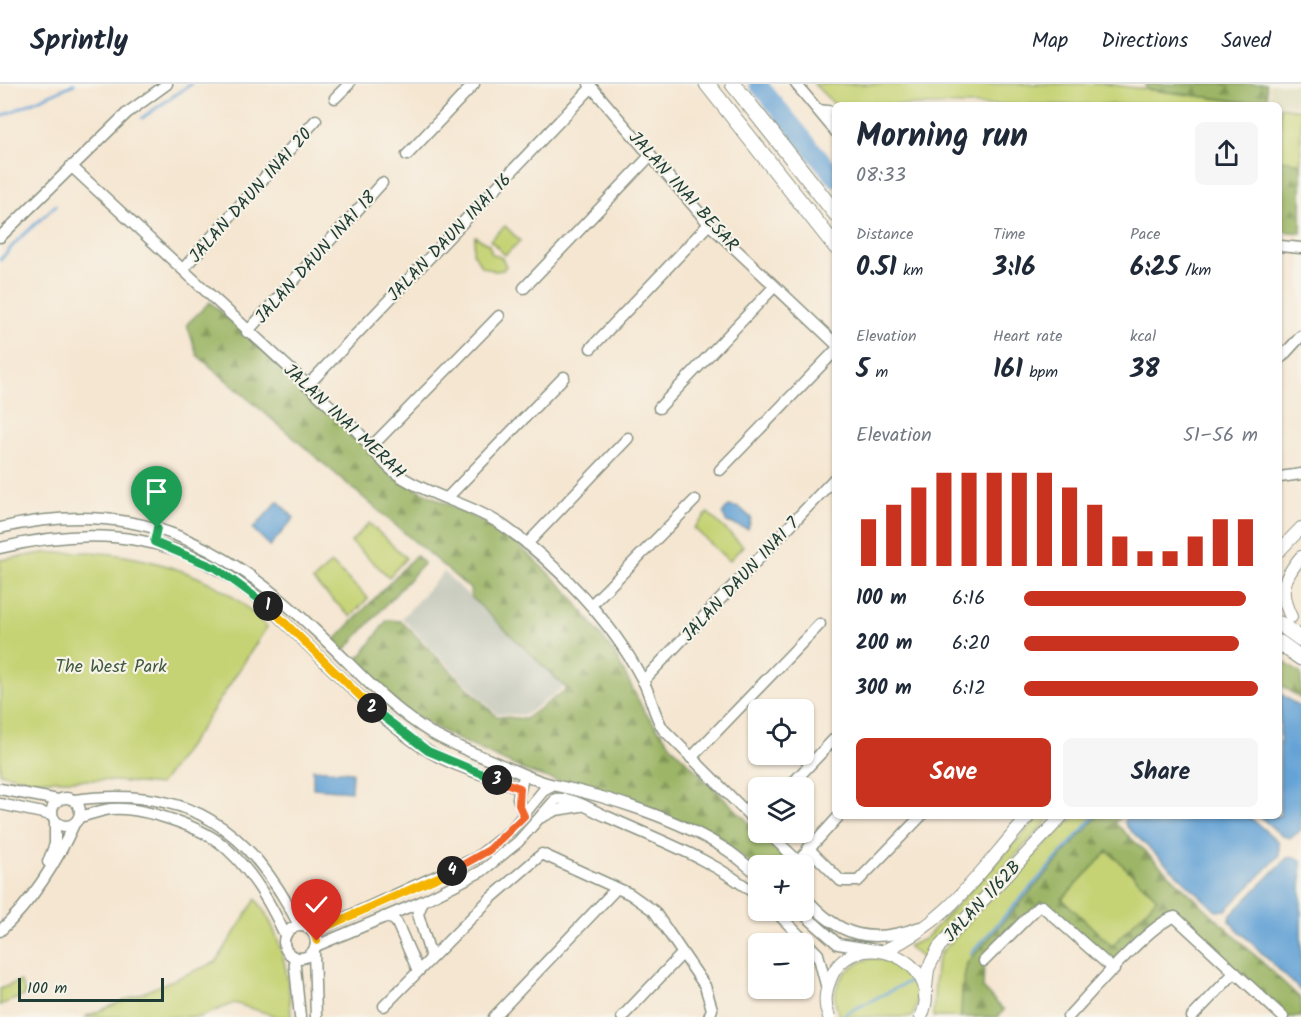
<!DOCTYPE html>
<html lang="en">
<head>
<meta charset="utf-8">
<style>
  :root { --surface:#fff; --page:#f6f6f7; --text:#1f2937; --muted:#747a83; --line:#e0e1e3; --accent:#c8321e }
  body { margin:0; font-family:Kalam,sans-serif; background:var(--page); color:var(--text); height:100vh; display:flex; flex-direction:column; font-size:22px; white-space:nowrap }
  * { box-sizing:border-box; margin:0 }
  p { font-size:20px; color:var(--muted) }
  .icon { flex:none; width:33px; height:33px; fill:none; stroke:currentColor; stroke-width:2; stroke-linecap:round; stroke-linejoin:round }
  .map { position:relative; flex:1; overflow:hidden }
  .drawer { position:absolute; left:832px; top:18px; width:450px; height:717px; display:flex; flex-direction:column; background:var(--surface); border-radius:9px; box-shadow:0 2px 4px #0004 }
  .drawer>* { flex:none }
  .fabs { position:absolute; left:748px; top:615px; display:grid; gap:12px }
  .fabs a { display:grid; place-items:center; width:66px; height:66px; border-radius:9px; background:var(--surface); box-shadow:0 2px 4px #0004; font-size:30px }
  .scale { position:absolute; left:18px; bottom:15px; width:146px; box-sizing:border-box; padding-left:6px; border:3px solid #1f3d34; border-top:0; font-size:16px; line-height:21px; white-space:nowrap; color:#1f3d34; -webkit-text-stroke:4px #f7f3e8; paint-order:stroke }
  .pin { position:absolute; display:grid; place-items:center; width:51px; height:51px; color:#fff; margin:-62px -26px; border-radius:50% 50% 50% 0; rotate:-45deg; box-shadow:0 0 6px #0007 }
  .pin .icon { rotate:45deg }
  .km { position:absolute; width:30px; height:30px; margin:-15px; border-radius:50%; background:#222; color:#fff; font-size:16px; line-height:30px; text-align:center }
  .round { display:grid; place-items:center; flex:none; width:63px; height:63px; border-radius:9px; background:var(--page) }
  .summary { display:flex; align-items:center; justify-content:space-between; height:102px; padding:0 24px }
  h1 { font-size:33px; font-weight:600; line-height:45px }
  .figures { display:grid; grid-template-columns:repeat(3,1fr); gap:9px; height:102px; padding:6px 24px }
  .figures div { display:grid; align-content:center }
  .figures b { font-size:26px; font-weight:600 }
  .figures small { font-size:16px; font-weight:400 }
  .figures p { font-size:16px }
  .chart { height:168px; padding:12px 24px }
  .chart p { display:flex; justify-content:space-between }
  .chart svg { width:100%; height:108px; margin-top:6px; stroke:var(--accent); stroke-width:6 }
  .cta { display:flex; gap:12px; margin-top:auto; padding:12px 24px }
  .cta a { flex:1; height:69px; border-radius:9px; background:var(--accent); color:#fff; font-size:24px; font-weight:600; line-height:69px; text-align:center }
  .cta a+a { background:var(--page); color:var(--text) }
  ul { padding:0 24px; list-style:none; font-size:20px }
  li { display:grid; grid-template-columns:96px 72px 1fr; align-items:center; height:45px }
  li i { height:15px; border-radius:8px; background:var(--accent) }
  header { display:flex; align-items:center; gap:36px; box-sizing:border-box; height:84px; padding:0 30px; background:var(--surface); border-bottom:2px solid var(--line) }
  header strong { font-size:28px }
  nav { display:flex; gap:33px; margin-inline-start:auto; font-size:21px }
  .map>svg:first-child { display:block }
  .built { fill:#ddddbc }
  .industrial { fill:#c2c6b9 }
  .green { fill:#c6d374; stroke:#728854; stroke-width:1.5 }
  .forest { fill:url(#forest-firs); stroke:#5e794d; stroke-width:1.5; fill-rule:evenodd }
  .water { fill:#65a3d6; stroke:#427085; stroke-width:1.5 }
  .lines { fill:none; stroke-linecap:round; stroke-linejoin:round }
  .stream { stroke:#65a3d6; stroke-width:3 }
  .river { stroke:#65a3d6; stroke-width:18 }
  .minor-casing { stroke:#8a9282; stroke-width:13 }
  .major-casing { stroke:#8a9282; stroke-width:14 }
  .highway-casing { stroke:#8a9282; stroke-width:17 }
  .minor { stroke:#fff; stroke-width:10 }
  .major { stroke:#fff; stroke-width:12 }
  .highway { stroke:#fff; stroke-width:15 }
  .split-1-casing { stroke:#fff; stroke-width:12 }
  .split-2-casing { stroke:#fff; stroke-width:12 }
  .split-3-casing { stroke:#fff; stroke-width:12 }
  .split-4-casing { stroke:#fff; stroke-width:12 }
  .split-5-casing { stroke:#fff; stroke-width:12 }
  .split-1 { stroke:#22a559; stroke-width:8 }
  .split-2 { stroke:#f5b400; stroke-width:8 }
  .split-3 { stroke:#22a559; stroke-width:8 }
  .split-4 { stroke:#f0652b; stroke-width:8 }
  .split-5 { stroke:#f5b400; stroke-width:8 }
  .labels { text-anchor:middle; stroke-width:4.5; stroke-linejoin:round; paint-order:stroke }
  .street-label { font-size:18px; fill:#1f3d34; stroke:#f7f3e8 }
  .park-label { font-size:18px; fill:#405b41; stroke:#f7f3e8 }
</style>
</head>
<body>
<header>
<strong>Sprintly</strong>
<nav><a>Map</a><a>Directions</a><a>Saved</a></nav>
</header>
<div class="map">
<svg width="1301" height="933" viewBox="0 0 1301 933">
  <defs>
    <pattern id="forest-firs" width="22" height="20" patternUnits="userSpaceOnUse" patternTransform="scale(1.5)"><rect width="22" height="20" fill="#9cb566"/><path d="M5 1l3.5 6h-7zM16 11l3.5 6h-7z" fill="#7f9455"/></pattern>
  </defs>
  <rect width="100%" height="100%" fill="#f7f3e8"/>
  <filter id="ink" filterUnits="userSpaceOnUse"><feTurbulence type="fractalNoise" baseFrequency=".0167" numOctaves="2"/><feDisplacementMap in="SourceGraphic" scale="12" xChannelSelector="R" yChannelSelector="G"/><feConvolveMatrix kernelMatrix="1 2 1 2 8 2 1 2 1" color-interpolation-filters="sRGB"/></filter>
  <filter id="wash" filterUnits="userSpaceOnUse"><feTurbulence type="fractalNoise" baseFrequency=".008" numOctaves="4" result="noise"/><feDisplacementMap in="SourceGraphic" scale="24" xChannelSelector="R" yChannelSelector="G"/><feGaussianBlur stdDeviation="1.35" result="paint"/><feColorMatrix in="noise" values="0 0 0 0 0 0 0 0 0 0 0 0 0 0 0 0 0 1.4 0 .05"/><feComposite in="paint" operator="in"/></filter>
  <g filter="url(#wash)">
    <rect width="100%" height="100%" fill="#f5e6d1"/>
    <polygon class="built" points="1269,0 1301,0 1301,22 1271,18"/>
    <polygon class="industrial" points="444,488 564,603 525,631 497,630 402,534"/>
    <g class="green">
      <polygon points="814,0 1106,0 1263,21 839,21 834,20"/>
      <polygon points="1280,23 1301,26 1301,79 1280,76"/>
      <polygon points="505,142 520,157 505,171 490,156"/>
      <polygon points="475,152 489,161 492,170 502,174 506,182 503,186 495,187 481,182 473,168"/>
      <polygon points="708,429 743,462 729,477 694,444"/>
      <polygon points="369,439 406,474 389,493 351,458"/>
      <path d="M 91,468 C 138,471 197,486 236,515 C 248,523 257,534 267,543 L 204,640 L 160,701 L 103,696 L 29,696 L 0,689 L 0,476 L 44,469 Z"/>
      <polygon points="331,479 368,514 351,533 313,497"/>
      <polygon points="1040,732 1052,732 931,862 924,876 908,862 925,855"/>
      <polygon points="1075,732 1098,732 967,879 962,905 961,933 933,933 936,882 940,870 990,814"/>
      <polygon points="1108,767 1157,814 1112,862 1062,815"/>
      <path d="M 256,815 C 282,849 289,891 291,933 L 279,933 L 234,919 L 200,933 L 85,933 L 216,878 Z"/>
      <path d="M 872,874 C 902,876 928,903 912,933 L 840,933 C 826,905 845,881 872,874 Z"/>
      <polygon points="20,897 26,911 0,921 0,905"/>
    </g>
    <g class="forest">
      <polygon points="1146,0 1266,0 1268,21 1146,5"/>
      <polygon points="1280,76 1301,79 1301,149 1280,147"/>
      <polygon points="210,218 364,359 391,392 507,450 567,507 614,569 644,627 674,665 786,775 782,781 759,782 759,787 710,746 526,687 451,652 404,625 333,558 416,471 424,479 344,567 353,577 362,571 387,536 401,537 496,632 525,635 567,605 471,513 470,505 197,271 187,240"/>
      <polygon points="1280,575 1301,590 1301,615 1280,600"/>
      <path d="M 1098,732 L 1121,732 L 1115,739 L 1301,915 L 1301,933 L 1284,933 L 1172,825 L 1114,886 L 1041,818 L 984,877 L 983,905 L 1004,926 L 998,933 L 961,933 L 962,905 L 967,879 ZM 1108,767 L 1157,814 L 1112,862 L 1062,815 Z"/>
    </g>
    <g class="water">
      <polygon points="278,417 294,434 270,462 253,445"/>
      <polygon points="729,422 740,424 751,434 748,445 727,438 722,430"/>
      <polygon points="1280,609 1301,624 1301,746 1291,754 1282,752 1259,732 1280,732"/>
      <polygon points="313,685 352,688 351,707 313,704"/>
      <polygon points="1127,732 1248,732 1279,758 1279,772 1226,826 1216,827 1128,744 1124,738"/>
      <polygon points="1295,773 1301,776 1301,907 1229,837 1231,831 1287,774"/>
    </g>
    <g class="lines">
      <g class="stream">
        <polyline points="0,33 74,0"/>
        <polyline points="142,34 191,0"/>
        <polyline points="0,176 19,155 56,121"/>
        <polyline points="971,870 1095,732"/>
        <polyline points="845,930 912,896"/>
      </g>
      <polyline class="river" points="758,0 836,94"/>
    </g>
  </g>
  <g filter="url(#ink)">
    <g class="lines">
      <defs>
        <g id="minor">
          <polyline points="589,0 709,140 836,260"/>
          <polyline points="796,0 836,48"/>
          <polyline points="335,14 349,0"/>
          <polyline points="818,26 836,28"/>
          <polyline points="407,71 474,0"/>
          <path d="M 71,82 L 356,346 C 370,361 383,381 400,392 C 432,413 471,420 502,441 C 555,477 613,539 642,595 C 651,611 653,629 663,645 L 759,741"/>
          <polyline points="0,153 127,29 167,0"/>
          <polyline points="1280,162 1301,164"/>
          <polyline points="183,185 316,36"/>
          <polyline points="524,204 651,71"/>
          <polyline points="247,248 382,99"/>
          <polyline points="591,264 709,140"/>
          <polyline points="1280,275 1301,252"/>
          <polyline points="307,302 591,4"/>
          <polyline points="659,324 774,203"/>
          <polyline points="372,362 499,232"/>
          <polyline points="720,386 836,266"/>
          <polyline points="1280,393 1301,390"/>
          <polyline points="448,413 564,293"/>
          <path d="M 0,444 C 134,412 223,458 318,549 C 355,584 389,624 433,650 C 454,662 477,670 499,680 C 517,687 535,697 554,701 C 609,713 679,735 727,766 C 738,773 748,783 759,791"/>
          <polyline points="527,460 628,354"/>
          <path d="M 0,464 C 100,440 188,450 266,521 C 317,567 360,619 416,659 C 446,681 486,691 520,704"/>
          <polyline points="591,521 695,416"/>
          <polyline points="643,597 836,393"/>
          <polyline points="691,674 820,540"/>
          <polyline points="522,698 518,714 524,732"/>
          <polyline points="788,704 836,653"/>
          <polyline points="0,705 58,716"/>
          <circle cx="66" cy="728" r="14"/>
          <path d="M 556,715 C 574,713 591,726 608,733 C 661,757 713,775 759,813"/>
          <path d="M 74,716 C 188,701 248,742 299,841"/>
          <polyline points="0,720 52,731"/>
          <path d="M 79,733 C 90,731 100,726 111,725 C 141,722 204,743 226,764 C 252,787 271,820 285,851"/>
          <polyline points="542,733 556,726 581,722"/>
          <polyline points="767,748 797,776"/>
          <polyline points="808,764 841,797 858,797 921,732"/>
          <polyline points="48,778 55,760 55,737"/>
          <polyline points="794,782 839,732"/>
          <path d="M 804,812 C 839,853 870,861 920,843"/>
          <polyline points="423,817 418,830 431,873"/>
          <polyline points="774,826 818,870 827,905"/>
          <polyline points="799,826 838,860 870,865"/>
          <polyline points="384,833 393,835 397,839 418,887"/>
          <circle cx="300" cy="858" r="16"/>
          <path d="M 0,847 C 31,819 57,778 74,740"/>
          <polyline points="314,848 476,774 511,746 543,707 554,701"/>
          <polyline points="316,862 423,817 482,787 518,758 556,715"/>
          <polyline points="314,867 316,933"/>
          <polyline points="294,873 300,933"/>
          <polyline points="984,877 1037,824 1042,822 1114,886"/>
          <polyline points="384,922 491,814 542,770 630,810 654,827 705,902 712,925 709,933"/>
          <polyline points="494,933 615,806"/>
          <polyline points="622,933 682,870"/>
          <path d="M 1068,933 C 1087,913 1152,837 1175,833 L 1283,933"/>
          <polyline points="1192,933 1235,888"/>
        </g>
        <g id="major">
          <polyline points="1280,466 1301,444"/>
          <path d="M 1291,533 C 1278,507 1283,495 1301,473"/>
          <path d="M 885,866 C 950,838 983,782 1029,732"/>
          <polyline points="925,913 928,885 939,863 1062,732"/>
          <path d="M 829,933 C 824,921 825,908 830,896 C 852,837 948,876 921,933"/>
        </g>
        <g id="highway">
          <polyline points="707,0 836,163"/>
          <polyline points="733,0 836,130"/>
          <polyline points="1280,540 1301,555"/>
          <polyline points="1280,559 1301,574"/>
        </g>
      </defs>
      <use href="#minor" class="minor-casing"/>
      <use href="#major" class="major-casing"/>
      <use href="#highway" class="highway-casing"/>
      <use href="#minor" class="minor"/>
      <use href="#major" class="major"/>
      <use href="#highway" class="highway"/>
    </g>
  </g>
  <g class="lines" filter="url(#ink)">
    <defs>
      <polyline id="split-1" points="157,444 154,458 216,484 268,522"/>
      <polyline id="split-2" points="268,522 372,624"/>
      <polyline id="split-3" points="372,624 428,667 497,696"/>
      <polyline id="split-4" points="452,787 489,766 524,732 519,721 520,704 497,696"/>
      <polyline id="split-5" points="317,857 314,848 452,787"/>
    </defs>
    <use href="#split-1" class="split-1-casing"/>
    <use href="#split-2" class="split-2-casing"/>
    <use href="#split-3" class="split-3-casing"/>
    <use href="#split-4" class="split-4-casing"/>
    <use href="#split-5" class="split-5-casing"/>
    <use href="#split-1" class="split-1"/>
    <use href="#split-2" class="split-2"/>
    <use href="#split-3" class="split-3"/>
    <use href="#split-4" class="split-4"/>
    <use href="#split-5" class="split-5"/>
  </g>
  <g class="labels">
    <g class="street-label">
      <text transform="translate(684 107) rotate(48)" y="6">JALAN INAI BESAR</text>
      <text transform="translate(250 111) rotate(-48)" y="6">JALAN DAUN INAI 20</text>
      <text transform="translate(449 153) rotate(-46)" y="6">JALAN DAUN INAI 16</text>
      <text transform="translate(315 173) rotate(-48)" y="6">JALAN DAUN INAI 18</text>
      <text transform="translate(345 337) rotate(43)" y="6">JALAN INAI MERAH</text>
      <text transform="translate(740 495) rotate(-47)" y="6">JALAN DAUN INAI 7</text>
      <text transform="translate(982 817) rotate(-47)" y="6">JALAN 1/62B</text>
    </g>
    <g class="park-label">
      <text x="111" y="588">The West Park</text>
    </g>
  </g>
</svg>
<div class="fabs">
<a><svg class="icon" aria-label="locate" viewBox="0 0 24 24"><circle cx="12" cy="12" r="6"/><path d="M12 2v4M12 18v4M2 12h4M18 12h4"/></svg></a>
<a><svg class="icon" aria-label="layers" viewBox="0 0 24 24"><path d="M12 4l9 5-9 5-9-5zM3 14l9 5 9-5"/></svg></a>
<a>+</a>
<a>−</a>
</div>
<div class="scale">100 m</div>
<div class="pin" style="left:157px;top:444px;background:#1e9e55"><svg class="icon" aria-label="arrive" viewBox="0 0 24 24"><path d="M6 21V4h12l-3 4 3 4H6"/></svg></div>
<div class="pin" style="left:317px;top:857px;background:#d93025"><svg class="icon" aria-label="check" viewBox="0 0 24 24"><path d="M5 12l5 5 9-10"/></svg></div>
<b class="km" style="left:268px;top:522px">1</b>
<b class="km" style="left:372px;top:624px">2</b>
<b class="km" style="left:497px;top:696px">3</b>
<b class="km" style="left:452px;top:787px">4</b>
<section class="drawer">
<div class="summary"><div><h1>Morning run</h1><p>08:33</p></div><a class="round"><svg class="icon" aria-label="share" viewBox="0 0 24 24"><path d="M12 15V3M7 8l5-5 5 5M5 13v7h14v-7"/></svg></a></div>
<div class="figures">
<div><p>Distance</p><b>0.51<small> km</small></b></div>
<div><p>Time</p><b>3:16</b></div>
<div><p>Pace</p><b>6:25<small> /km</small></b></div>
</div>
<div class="figures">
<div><p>Elevation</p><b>5<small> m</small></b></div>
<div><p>Heart rate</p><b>161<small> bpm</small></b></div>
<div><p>kcal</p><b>38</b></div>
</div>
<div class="chart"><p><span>Elevation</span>51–56 m</p>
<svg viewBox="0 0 160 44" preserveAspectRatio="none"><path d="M5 44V25M15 44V19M25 44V12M35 44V6M45 44V6M55 44V6M65 44V6M75 44V6M85 44V12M95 44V19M105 44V32M115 44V38M125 44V38M135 44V32M145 44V25M155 44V25"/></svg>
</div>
<ul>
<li><b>100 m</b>6:16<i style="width:95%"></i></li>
<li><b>200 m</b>6:20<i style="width:92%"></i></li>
<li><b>300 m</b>6:12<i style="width:100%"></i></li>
</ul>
<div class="cta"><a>Save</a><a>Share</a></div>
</section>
</div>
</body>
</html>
